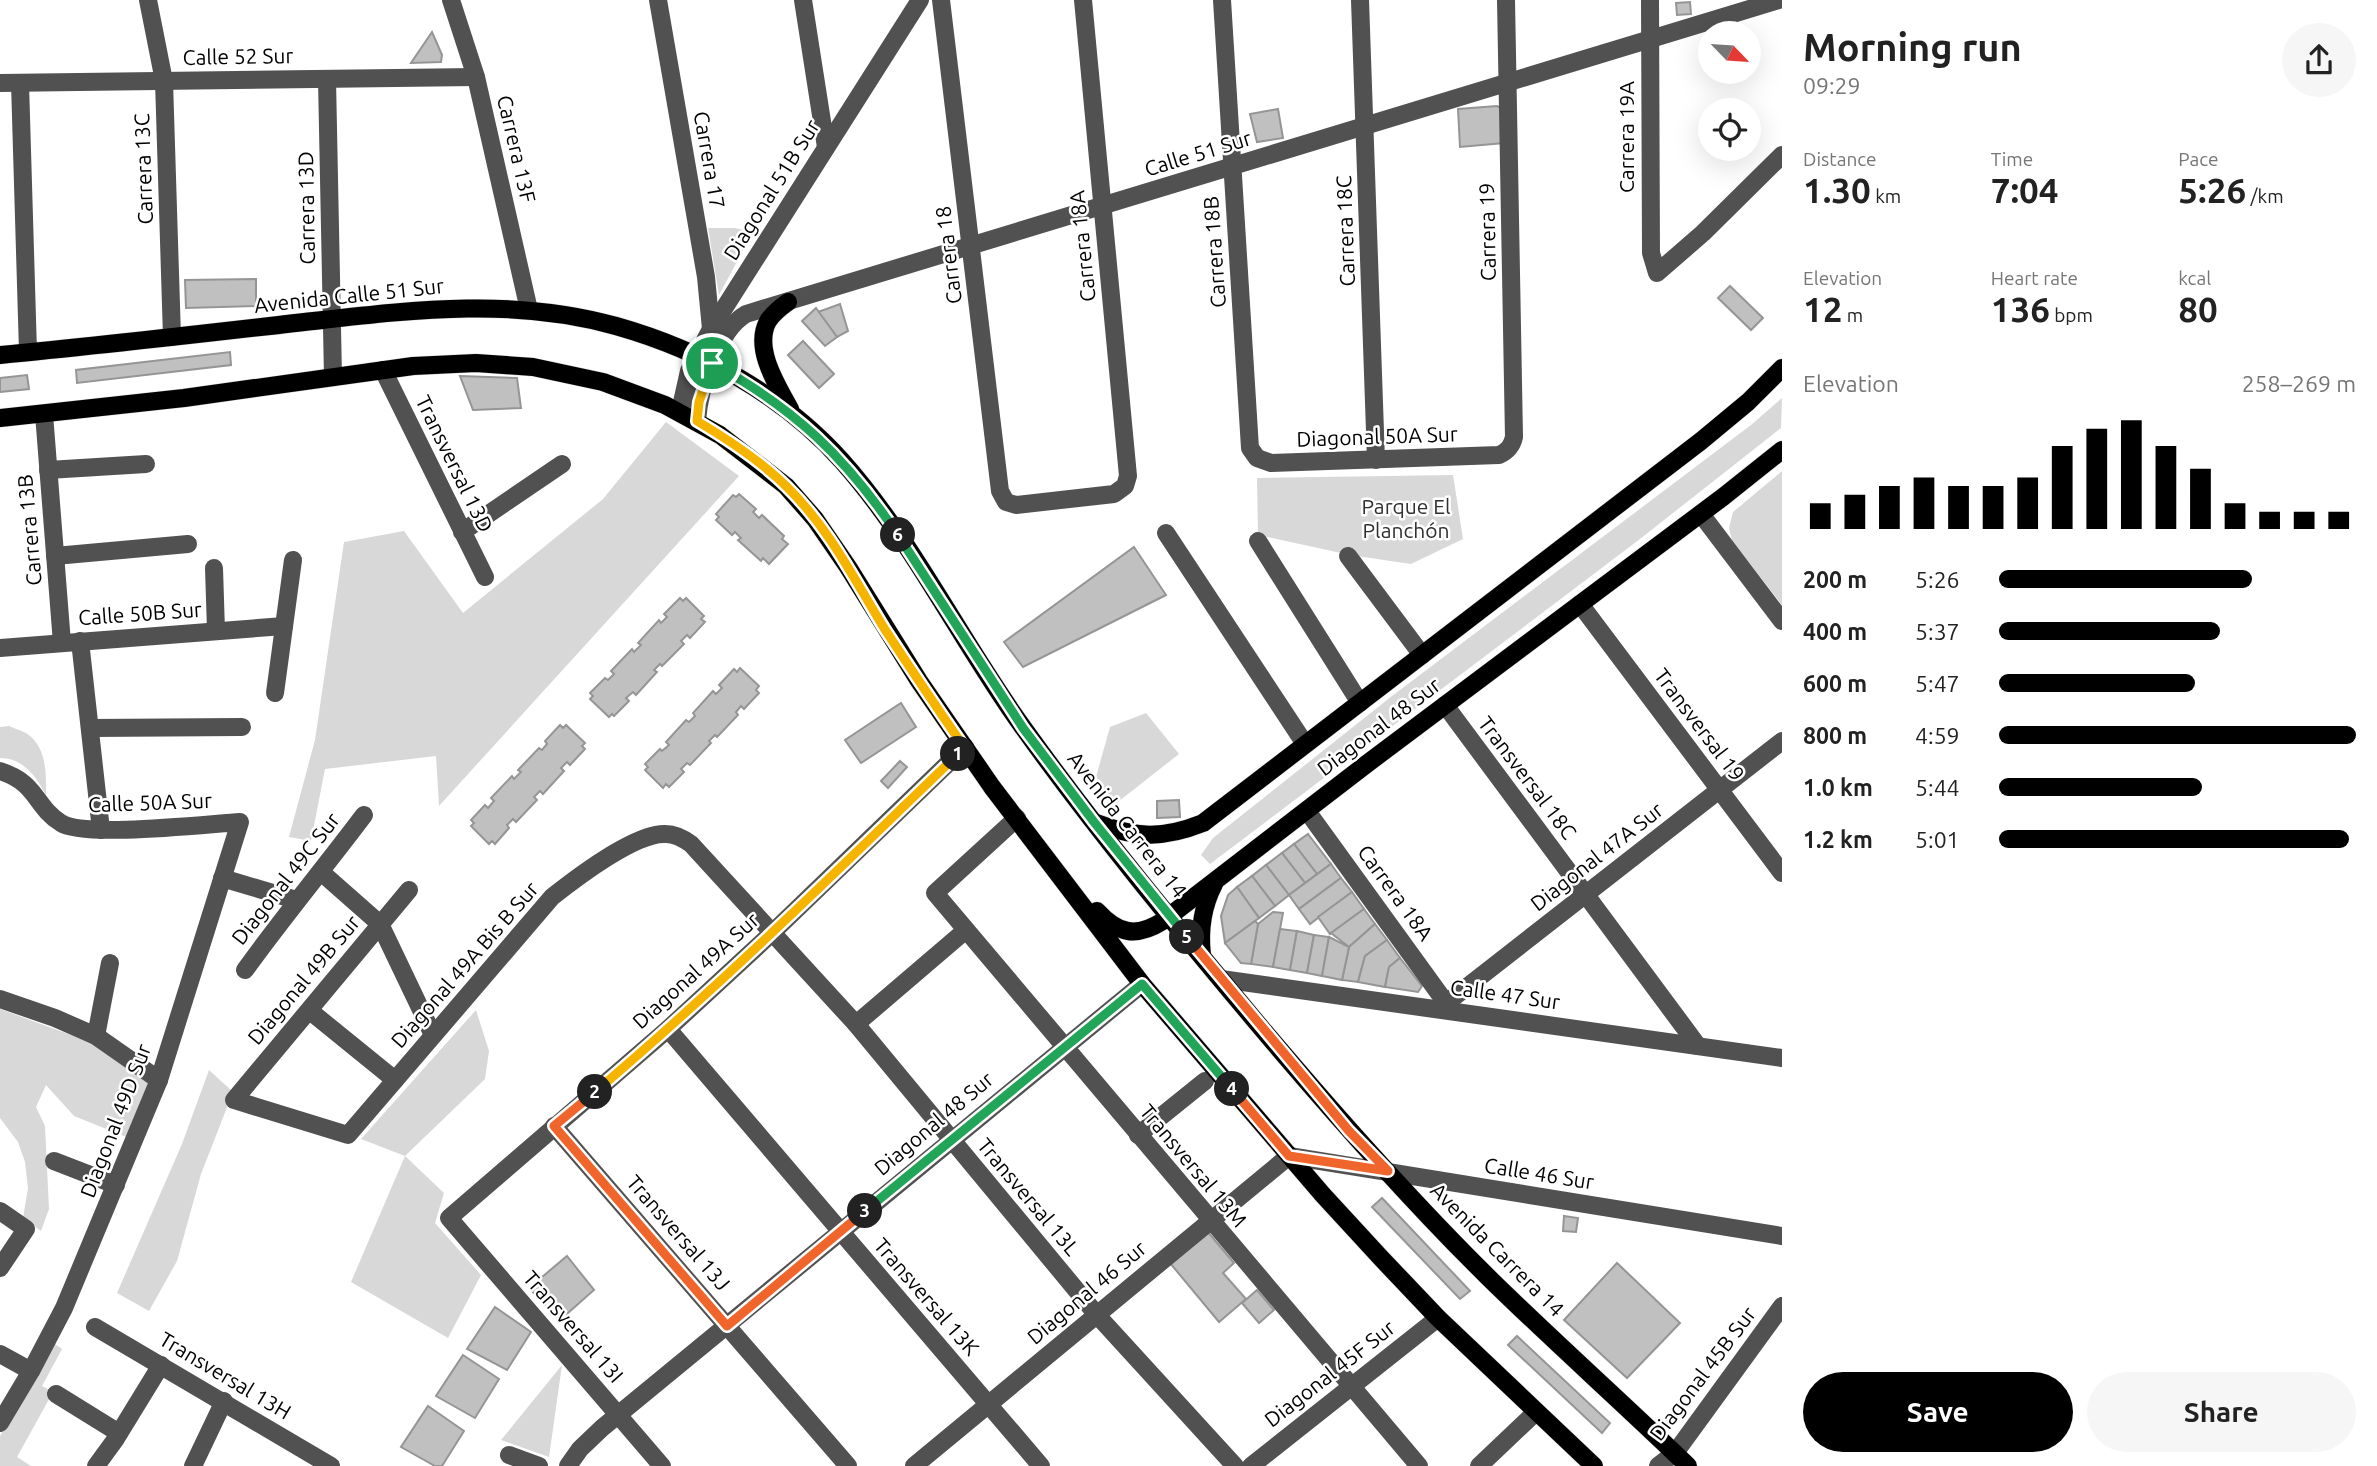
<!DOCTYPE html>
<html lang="en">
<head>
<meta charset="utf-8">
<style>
  :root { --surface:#fff; --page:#f6f6f6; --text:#222; --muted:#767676; --accent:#000 }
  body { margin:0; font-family:Ubuntu,sans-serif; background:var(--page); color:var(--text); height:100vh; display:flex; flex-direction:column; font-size:26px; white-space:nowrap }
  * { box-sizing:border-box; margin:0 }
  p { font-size:23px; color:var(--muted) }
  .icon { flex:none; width:38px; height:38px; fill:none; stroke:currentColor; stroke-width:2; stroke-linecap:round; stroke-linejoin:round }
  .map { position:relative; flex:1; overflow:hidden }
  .details { display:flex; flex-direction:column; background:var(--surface); width:595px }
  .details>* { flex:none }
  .needle { width:46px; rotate:115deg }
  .tools { position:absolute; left:1698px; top:21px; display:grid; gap:14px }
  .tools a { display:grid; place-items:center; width:63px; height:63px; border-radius:50%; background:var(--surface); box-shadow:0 7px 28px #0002; font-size:35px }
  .pin { position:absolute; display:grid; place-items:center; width:60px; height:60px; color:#fff; margin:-30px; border:4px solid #fff; border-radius:50%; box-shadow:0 2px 7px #0007 }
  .km { position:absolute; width:35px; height:35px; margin:-18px; border-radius:50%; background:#222; color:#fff; font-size:19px; line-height:35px; text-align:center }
  .round { display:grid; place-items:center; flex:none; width:74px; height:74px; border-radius:37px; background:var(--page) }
  .headline { display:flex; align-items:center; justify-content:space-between; height:119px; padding:0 21px }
  h1 { font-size:38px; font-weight:700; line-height:52px }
  .stats { display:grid; grid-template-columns:repeat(3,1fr); gap:10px; height:119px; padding:7px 21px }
  .stats div { display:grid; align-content:center }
  .stats b { font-size:35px; font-weight:700 }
  .stats small { font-size:19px; font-weight:400 }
  .stats p { font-size:19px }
  .chart { height:196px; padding:14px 21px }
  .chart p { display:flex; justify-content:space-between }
  .chart svg { width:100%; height:126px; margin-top:7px; stroke:var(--accent); stroke-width:6 }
  .button { display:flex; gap:14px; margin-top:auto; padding:14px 21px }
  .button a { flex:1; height:80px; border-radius:42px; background:var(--accent); color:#fff; font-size:28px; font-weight:700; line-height:80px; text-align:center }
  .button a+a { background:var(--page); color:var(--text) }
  ul { padding:0 21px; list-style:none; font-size:23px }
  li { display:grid; grid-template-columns:112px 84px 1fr; align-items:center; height:52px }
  li i { height:18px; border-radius:9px; background:var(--accent) }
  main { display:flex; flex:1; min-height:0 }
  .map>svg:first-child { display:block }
  .green { fill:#d8d8d8 }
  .building { fill:#c0c0c0; stroke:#959595; stroke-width:2 }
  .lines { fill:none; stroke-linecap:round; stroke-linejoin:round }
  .major-casing { stroke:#dbdbdb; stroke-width:19 }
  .minor { stroke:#515151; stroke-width:18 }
  .major { stroke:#000; stroke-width:18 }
  .split-1-casing { stroke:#fff; stroke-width:14 }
  .split-2-casing { stroke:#fff; stroke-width:14 }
  .split-3-casing { stroke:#fff; stroke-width:14 }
  .split-4-casing { stroke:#fff; stroke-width:14 }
  .split-5-casing { stroke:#fff; stroke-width:14 }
  .split-6-casing { stroke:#fff; stroke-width:14 }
  .split-7-casing { stroke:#fff; stroke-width:14 }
  .split-1 { stroke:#f5b400; stroke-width:9 }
  .split-2 { stroke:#f5b400; stroke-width:9 }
  .split-3 { stroke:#f0652b; stroke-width:9 }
  .split-4 { stroke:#22a559; stroke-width:9 }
  .split-5 { stroke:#f0652b; stroke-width:9 }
  .split-6 { stroke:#22a559; stroke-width:9 }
  .split-7 { stroke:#22a559; stroke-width:9 }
  .labels { text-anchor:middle; stroke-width:5; stroke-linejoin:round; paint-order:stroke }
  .street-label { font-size:21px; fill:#000; stroke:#fff }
  .park-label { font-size:21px; fill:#2f2f2f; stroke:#fff }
</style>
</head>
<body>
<main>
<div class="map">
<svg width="1782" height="1466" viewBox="0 0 1782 1466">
  <rect width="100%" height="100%" fill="#fff"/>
  <g class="green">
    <polygon points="708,228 735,228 753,232 719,295"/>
    <polygon points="1782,398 1781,428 1640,539 1210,864 1201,855 1213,838 1392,696 1751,425"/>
    <polygon points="666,422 739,476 439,806 436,756 325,769 311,841 289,837 315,740 344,542 404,531 463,613 603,499"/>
    <polygon points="1782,471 1782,605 1732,540 1729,528 1733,512"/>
    <polygon points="1453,475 1463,539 1411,564 1350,555 1258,535 1257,478"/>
    <polygon points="1146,713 1179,754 1114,805 1096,777 1110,727"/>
    <path d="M 9,726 C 15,729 25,731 30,736 C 47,750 46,775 46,795 C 36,776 23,758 0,758 L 0,727 Z"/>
    <polygon points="0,1009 93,1043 153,1085 129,1138 74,1116 46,1085 36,1107 45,1126 49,1209 41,1231 23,1218 28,1188 25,1162 18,1142 0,1118"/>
    <polygon points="476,1010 489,1051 485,1079 405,1156 444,1193 435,1223 481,1275 448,1338 351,1282 405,1156 361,1139"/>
    <polygon points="209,1070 233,1092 201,1174 177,1261 149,1311 117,1293 182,1144"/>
    <polygon points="55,1344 62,1349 42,1386 53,1392 17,1457 31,1466 0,1466 0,1436"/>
    <polygon points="562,1365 549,1457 501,1440"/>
  </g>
  <g class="building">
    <polygon points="1690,2 1691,14 1677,15 1676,3"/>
    <polygon points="432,32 442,55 441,62 411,63"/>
    <polygon points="1497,106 1501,108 1504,143 1460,147 1458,109"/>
    <polygon points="1278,109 1283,138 1257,142 1250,114"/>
    <polygon points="256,279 256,306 186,308 185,280"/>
    <polygon points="1730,286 1763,318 1751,330 1718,298"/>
    <polygon points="840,304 848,331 837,337 818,312"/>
    <polygon points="816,308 837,337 825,346 802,321"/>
    <polygon points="803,341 834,374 819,388 788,355"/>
    <polygon points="230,352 231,365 77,383 76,370"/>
    <polygon points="27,375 29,389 0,392 0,378"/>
    <polygon points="460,376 517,378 521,408 473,410"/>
    <polygon points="739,494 756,509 753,512 759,518 762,515 784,536 782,539 788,544 769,564 763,558 761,561 738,540 741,538 735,532 732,535 716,520 719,517 716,514 733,495 736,497"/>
    <polygon points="1134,547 1166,595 1023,667 1004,642"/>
    <polygon points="680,598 683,601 686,598 704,616 701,619 705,622 690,638 687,635 681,641 684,644 662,666 660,664 654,670 657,672 636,695 633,692 626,698 629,701 614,716 612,714 609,717 590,699 593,696 590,693 605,678 608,680 614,674 611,671 632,649 634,652 641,645 638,643 659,620 661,623 667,617 664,614"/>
    <polygon points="740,668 759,686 756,690 759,693 744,709 741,706 736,712 738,715 717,737 715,735 709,741 711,743 690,765 687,763 681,769 684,772 669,787 666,784 663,788 645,770 648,767 645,764 660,749 662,751 669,745 666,742 686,720 689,722 695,716 693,713 713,691 716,694 722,688 719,685 734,669 737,672"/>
    <polygon points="901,703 916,727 861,763 845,740"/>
    <polygon points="560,725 563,728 566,725 585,743 582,746 585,749 570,765 567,762 561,768 564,771 543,794 540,791 534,797 537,800 516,822 513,819 507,825 509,828 495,844 492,841 489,844 471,826 474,823 471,820 485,805 488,808 494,801 491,798 512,776 514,779 521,772 518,770 539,748 542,750 547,744 545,741"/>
    <polygon points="900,761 907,767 888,788 881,781"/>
    <polygon points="1179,800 1180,817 1157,818 1157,801"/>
    <polygon points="1308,834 1331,864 1317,874 1294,844"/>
    <polygon points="1294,844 1317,874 1305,883 1282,853"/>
    <polygon points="1282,853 1305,883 1289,895 1266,865"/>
    <polygon points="1331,864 1341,878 1299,909 1289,895"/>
    <polygon points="1266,865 1289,895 1275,906 1252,876"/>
    <polygon points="1252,876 1275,906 1259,918 1237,887"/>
    <polygon points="1341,878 1352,892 1310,924 1299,909"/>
    <polygon points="1237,887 1259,918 1225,943 1221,916 1228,895"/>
    <polygon points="1352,892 1364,909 1330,934 1318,917"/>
    <polygon points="1364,909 1375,924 1349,947 1331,933"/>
    <polygon points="1273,912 1283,913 1273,967 1251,964 1258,924"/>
    <polygon points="1255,921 1258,924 1251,964 1241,963 1225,943"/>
    <polygon points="1375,924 1387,940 1365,956 1358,982 1342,980 1349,947"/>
    <polygon points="1280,929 1297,931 1290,970 1273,967"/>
    <polygon points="1297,931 1314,935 1307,973 1290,970"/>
    <polygon points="1314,935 1329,937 1322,976 1307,973"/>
    <polygon points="1329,937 1349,947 1342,980 1322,976"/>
    <polygon points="1387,940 1400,958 1389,967 1385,987 1358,982 1365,956"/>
    <polygon points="1400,958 1422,986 1418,992 1385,987 1389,967"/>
    <polygon points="1382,1198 1470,1291 1460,1299 1372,1207"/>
    <polygon points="1564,1216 1578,1218 1576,1232 1563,1231"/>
    <polygon points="1207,1231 1234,1263 1223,1273 1246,1299 1219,1322 1170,1263"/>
    <polygon points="567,1256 594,1290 560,1320 529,1288"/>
    <polygon points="1617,1263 1680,1323 1627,1378 1564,1320"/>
    <polygon points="1257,1290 1274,1310 1259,1323 1242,1303"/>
    <polygon points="495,1307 531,1332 507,1370 467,1349"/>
    <polygon points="1517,1336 1610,1423 1602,1433 1508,1345"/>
    <polygon points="463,1355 499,1379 475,1418 436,1396"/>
    <polygon points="428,1406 464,1431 442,1466 435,1466 401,1447"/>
  </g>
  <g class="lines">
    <defs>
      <g id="major">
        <path d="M 788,302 C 781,307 773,313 768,321 C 753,348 777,385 790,409"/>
        <path d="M 0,355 C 96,346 191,335 287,324 C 397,312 507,295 616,326 C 701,350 783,395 842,461 C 913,541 960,640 1022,726 C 1097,831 1180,931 1263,1030 C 1335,1115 1408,1198 1487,1276 C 1553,1341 1622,1402 1688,1466"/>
        <polyline points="0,418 184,398 413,366 476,363 533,367 603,382 665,405 720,435 786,486 815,519 848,567 919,681 992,787 1142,984 1323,1195 1381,1258 1438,1318 1594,1466"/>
        <path d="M 1096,823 C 1136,838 1163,839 1203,823 L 1701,441 L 1748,402 L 1782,368"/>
        <path d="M 1097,911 C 1118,934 1136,938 1163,921 L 1364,766 L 1723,497 L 1782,450"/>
        <path d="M 1202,955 C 1199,929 1202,907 1214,884"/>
      </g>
    </defs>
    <use href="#major" class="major-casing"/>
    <g class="minor">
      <polyline points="148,0 164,81 172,337"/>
      <polyline points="451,0 476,77 529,310"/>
      <polyline points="658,0 706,277 711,329"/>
      <polyline points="803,0 826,147"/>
      <polyline points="941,0 1000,491 1006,502 1016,505 1114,494 1125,486 1128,476 1083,0"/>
      <path d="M 1222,0 L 1250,448 L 1257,458 L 1271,463 L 1499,455 C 1508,451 1512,446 1514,437 L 1506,0"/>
      <polyline points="1360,0 1376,460"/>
      <polyline points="1650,0 1651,253 1657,273 1703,233 1782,155"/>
      <polyline points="327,79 333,377"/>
      <polyline points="0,83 476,77"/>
      <polyline points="20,83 28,352"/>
      <polyline points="383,370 485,577"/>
      <polyline points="680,411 689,371 711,329 920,0"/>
      <polyline points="44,414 62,643"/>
      <path d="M 697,421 C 699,390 718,330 746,314 L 1779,0"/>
      <polyline points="48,470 146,464"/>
      <polyline points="1701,514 1782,621"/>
      <polyline points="462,532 562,464"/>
      <polyline points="1166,533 1305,744"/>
      <polyline points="1258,541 1360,703"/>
      <polyline points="55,556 188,544"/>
      <polyline points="1348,556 1422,655"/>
      <polyline points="214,568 216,631"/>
      <polyline points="1580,604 1782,873"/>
      <polyline points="80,641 101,830"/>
      <polyline points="0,648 284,626"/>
      <polyline points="275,693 293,560"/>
      <polyline points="1445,705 1698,1046"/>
      <polyline points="90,728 242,727"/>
      <path d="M 0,771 C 38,783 34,806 61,823 C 83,838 207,824 240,822 L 159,1080 L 64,1308 L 31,1371 L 0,1423"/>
      <polyline points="1307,811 1446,1003"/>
      <polyline points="1017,818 935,893 1419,1466"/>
      <polyline points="321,872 380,924 433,1035"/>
      <polyline points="222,878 296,900"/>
      <path d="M 409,890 L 234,1100 L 348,1135 L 552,897 C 576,878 636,832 666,834 C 676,834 684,839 691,844 L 856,1024 L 1097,1315 L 1235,1466"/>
      <path d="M 245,970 C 283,917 325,867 364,815"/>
      <polyline points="1221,979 1782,1058"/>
      <polyline points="0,999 55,1018 96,1036 159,1080"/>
      <polyline points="1440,1008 1782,741"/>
      <polyline points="310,1011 395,1080"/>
      <polyline points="856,1024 966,930"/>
      <polyline points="668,1029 1041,1466"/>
      <polyline points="96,1036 110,963"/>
      <polyline points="554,1126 848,1466"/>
      <polyline points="1138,1135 1205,1081"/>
      <polyline points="54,1161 116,1185"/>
      <polyline points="0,1211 26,1229 0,1268"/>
      <polyline points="95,1327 331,1466"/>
      <polyline points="0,1354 31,1371"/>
      <polyline points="56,1394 119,1433"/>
      <polyline points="509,1455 539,1466"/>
      <polyline points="96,1466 115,1440 161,1365"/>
      <polyline points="193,1466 224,1401"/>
      <polyline points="568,1466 580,1449 602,1428 1142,984"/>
      <polyline points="662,1466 449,1218 668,1029 772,933 965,747"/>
      <polyline points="914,1466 1289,1156 1782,1236"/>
      <polyline points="1251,1466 1438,1318"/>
      <polyline points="1479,1466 1536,1412"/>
      <polyline points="1658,1466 1675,1453 1782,1306"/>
    </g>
    <use href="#major" class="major"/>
  </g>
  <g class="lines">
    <defs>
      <path id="split-1" d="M 712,363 L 699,402 L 697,421 C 729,440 761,461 787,487 C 829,528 854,579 884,628 C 910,668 937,708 964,747 L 958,754"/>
      <path id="split-2" d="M 595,1092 C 721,985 839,869 958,754"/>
      <polyline id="split-3" points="595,1092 554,1126 727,1326 865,1211"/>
      <polyline id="split-4" points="865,1211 1142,984 1232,1089"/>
      <polyline id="split-5" points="1187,937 1349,1131 1388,1171 1289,1156 1232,1089"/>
      <polyline id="split-6" points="898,535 1023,728 1094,822 1187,937"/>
      <path id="split-7" d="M 712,363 C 795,409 845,456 898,535"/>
    </defs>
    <use href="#split-1" class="split-1-casing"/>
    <use href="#split-2" class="split-2-casing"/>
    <use href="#split-3" class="split-3-casing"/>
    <use href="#split-4" class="split-4-casing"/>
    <use href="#split-5" class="split-5-casing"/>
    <use href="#split-6" class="split-6-casing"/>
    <use href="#split-7" class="split-7-casing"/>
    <use href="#split-1" class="split-1"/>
    <use href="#split-2" class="split-2"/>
    <use href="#split-3" class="split-3"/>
    <use href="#split-4" class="split-4"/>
    <use href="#split-5" class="split-5"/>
    <use href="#split-6" class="split-6"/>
    <use href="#split-7" class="split-7"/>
  </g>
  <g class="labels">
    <g class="street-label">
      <text transform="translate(238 57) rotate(-1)" y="7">Calle 52 Sur</text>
      <text transform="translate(1627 137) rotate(-90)" y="7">Carrera 19A</text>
      <text transform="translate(516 149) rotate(77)" y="7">Carrera 13F</text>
      <text transform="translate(1198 154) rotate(-17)" y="7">Calle 51 Sur</text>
      <text transform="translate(709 160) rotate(80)" y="7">Carrera 17</text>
      <text transform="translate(144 169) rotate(-92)" y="7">Carrera 13C</text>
      <text transform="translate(772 190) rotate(-58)" y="7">Diagonal 51B Sur</text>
      <text transform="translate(307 208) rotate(-91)" y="7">Carrera 13D</text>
      <text transform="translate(1346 231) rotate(-92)" y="7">Carrera 18C</text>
      <text transform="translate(1488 232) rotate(-91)" y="7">Carrera 19</text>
      <text transform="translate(1083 246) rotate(-96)" y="7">Carrera 18A</text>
      <text transform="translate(1215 252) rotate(-94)" y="7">Carrera 18B</text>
      <text transform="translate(949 255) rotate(-97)" y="7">Carrera 18</text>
      <text transform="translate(349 296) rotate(-6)" y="7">Avenida Calle 51 Sur</text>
      <text transform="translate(1377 437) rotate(-2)" y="7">Diagonal 50A Sur</text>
      <text transform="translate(454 464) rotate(64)" y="7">Transversal 13D</text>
      <text transform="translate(30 530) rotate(-95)" y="7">Carrera 13B</text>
      <text transform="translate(140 614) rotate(-4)" y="7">Calle 50B Sur</text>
      <text transform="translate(1699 725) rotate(53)" y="7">Transversal 19</text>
      <text transform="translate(1379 727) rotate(-37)" y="7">Diagonal 48 Sur</text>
      <text transform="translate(1527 778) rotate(53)" y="7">Transversal 18C</text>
      <text transform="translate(150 803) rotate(-2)" y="7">Calle 50A Sur</text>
      <text transform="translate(1127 825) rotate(52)" y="7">Avenida Carrera 14</text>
      <text transform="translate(1597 857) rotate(-38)" y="7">Diagonal 47A Sur</text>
      <text transform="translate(286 879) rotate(-52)" y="7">Diagonal 49C Sur</text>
      <text transform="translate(1395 893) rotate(54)" y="7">Carrera 18A</text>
      <text transform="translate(465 965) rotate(-49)" y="7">Diagonal 49A Bis B Sur</text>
      <text transform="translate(696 971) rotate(-42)" y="7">Diagonal 49A Sur</text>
      <text transform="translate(304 980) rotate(-50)" y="7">Diagonal 49B Sur</text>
      <text transform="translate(1505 995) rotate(8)" y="7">Calle 47 Sur</text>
      <text transform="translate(116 1121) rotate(-69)" y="7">Diagonal 49D Sur</text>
      <text transform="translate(934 1124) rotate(-40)" y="7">Diagonal 48 Sur</text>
      <text transform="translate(1193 1166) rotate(50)" y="7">Transversal 13M</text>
      <text transform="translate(1539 1174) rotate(9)" y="7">Calle 46 Sur</text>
      <text transform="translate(1028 1197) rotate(50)" y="7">Transversal 13L</text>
      <text transform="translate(678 1233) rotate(49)" y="7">Transversal 13J</text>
      <text transform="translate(1497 1250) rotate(45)" y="7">Avenida Carrera 14</text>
      <text transform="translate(1087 1293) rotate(-40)" y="7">Diagonal 46 Sur</text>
      <text transform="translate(926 1297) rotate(49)" y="7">Transversal 13K</text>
      <text transform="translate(573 1327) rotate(49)" y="7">Transversal 13I</text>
      <text transform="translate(1330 1374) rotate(-38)" y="7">Diagonal 45F Sur</text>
      <text transform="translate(1703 1374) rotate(-53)" y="7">Diagonal 45B Sur</text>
      <text transform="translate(225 1376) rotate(31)" y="7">Transversal 13H</text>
    </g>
    <g class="park-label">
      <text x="1406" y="514">Parque El<tspan x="1406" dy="24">Planchón</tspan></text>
    </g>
  </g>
</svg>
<div class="tools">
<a><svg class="needle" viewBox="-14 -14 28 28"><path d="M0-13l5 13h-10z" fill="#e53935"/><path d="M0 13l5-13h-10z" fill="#767676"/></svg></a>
<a><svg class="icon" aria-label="locate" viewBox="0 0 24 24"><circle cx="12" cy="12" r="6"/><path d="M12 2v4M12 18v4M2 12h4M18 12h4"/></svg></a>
</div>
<div class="pin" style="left:712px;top:363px;background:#1e9e55"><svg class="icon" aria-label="arrive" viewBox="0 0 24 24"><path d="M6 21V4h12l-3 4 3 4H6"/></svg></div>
<b class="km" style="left:958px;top:754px">1</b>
<b class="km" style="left:595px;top:1092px">2</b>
<b class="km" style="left:865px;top:1211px">3</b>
<b class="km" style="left:1232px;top:1089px">4</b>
<b class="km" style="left:1187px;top:937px">5</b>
<b class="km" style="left:898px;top:535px">6</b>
</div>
<section class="details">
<div class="headline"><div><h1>Morning run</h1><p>09:29</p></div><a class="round"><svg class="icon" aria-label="share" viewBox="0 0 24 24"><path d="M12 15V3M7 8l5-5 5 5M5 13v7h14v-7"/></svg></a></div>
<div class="stats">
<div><p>Distance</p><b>1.30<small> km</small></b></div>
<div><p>Time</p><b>7:04</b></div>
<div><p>Pace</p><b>5:26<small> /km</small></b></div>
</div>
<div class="stats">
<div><p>Elevation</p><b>12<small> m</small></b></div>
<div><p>Heart rate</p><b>136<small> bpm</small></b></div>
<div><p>kcal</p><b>80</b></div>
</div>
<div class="chart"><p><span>Elevation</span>258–269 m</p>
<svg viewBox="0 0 160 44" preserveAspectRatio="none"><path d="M5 44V35M15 44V32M25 44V29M35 44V26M45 44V29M55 44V29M65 44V26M75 44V15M85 44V9M95 44V6M105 44V15M115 44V23M125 44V35M135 44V38M145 44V38M155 44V38"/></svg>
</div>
<ul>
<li><b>200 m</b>5:26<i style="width:71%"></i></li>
<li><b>400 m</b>5:37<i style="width:62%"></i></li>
<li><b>600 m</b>5:47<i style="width:55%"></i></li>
<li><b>800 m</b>4:59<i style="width:100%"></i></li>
<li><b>1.0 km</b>5:44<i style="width:57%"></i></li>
<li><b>1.2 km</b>5:01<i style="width:98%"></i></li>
</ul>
<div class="button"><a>Save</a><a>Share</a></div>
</section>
</main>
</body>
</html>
